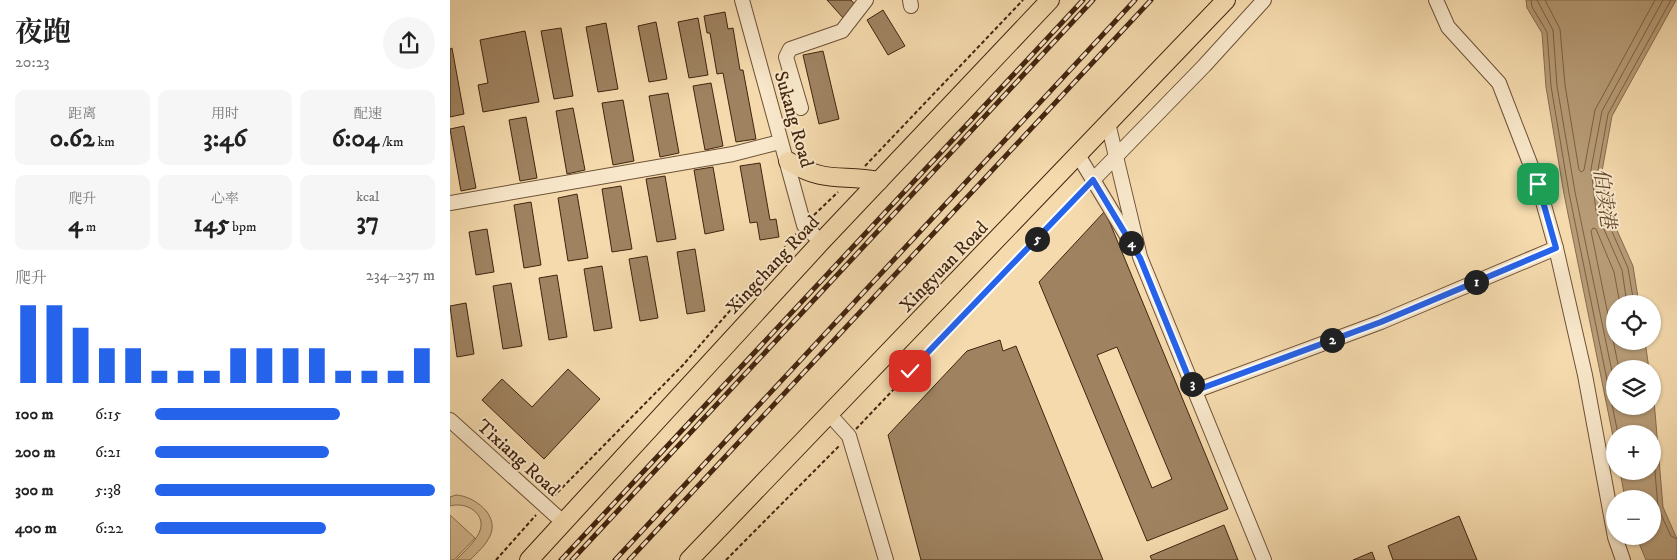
<!DOCTYPE html>
<html lang="zh">
<head>
<meta charset="utf-8">
<style>
  :root { --surface:#fff; --page:#f6f6f6; --text:#222; --muted:#767676; --accent:#2563eb }
  body { margin:0; font-family:"IM FELL DW Pica","Noto Serif SC",serif; background:var(--page); color:var(--text); height:100vh; display:flex; flex-direction:column; font-size:19px; white-space:nowrap }
  * { box-sizing:border-box; margin:0 }
  p { font-size:16px; color:var(--muted) }
  .icon { flex:none; width:28px; height:28px; fill:none; stroke:currentColor; stroke-width:2; stroke-linecap:round; stroke-linejoin:round }
  .map { position:relative; flex:1; overflow:hidden }
  .side { display:flex; flex-direction:column; background:var(--surface); width:450px }
  .side>* { flex:none }
  .fabs { position:absolute; left:1156px; top:295px; display:grid; gap:10px }
  .fabs a { display:grid; place-items:center; width:55px; height:55px; border-radius:50%; background:var(--surface); box-shadow:0 1px 4px #0004; font-size:25px }
  .pin { position:absolute; display:grid; place-items:center; width:42px; height:42px; color:#fff; margin:-21px; border-radius:10px; box-shadow:0 2px 8px #0006 }
  .km { position:absolute; width:25px; height:25px; margin:-12px; border-radius:50%; background:#222; color:#fff; font-size:14px; line-height:25px; text-align:center }
  .round { display:grid; place-items:center; flex:none; width:52px; height:52px; border-radius:26px; background:var(--page) }
  .head { display:flex; align-items:center; justify-content:space-between; height:85px; padding:0 15px }
  h1 { font-size:28px; font-weight:700; line-height:38px }
  .stats { display:grid; grid-template-columns:repeat(3,1fr); gap:8px; height:85px; padding:5px 15px }
  .stats div { display:grid; align-content:center; border-radius:10px; background:var(--page); text-align:center }
  .stats b { font-size:25px; font-weight:700 }
  .stats small { font-size:14px; font-weight:400 }
  .stats p { font-size:14px }
  .chart { height:140px; padding:10px 15px }
  .chart p { display:flex; justify-content:space-between }
  .chart svg { width:100%; height:90px; margin-top:5px; stroke:var(--accent); stroke-width:6 }
  ul { padding:0 15px; list-style:none; font-size:16px }
  li { display:grid; grid-template-columns:80px 60px 1fr; align-items:center; height:38px }
  li i { height:12px; border-radius:6px; background:var(--accent) }
  main { display:flex; flex:1; min-height:0 }
  .map>svg:first-child { display:block }
  .green { fill:#d6bb92; stroke:#8c7050 }
  .water { fill:#b79c77; stroke:#886c4d }
  .lines { fill:none; stroke-linecap:round; stroke-linejoin:round }
  .shore { stroke:#7c6042; stroke-width:1 }
  .building { fill:#9f8361; stroke:#42240e; fill-rule:evenodd }
  .minor-casing { stroke:#6e5236; stroke-width:16 }
  .major-casing { stroke:#42240e; stroke-width:20 }
  .path { stroke:#42240e; stroke-width:2; stroke-dasharray:4 2.5; stroke-linecap:butt }
  .minor { stroke:#f8e7ca; stroke-width:14 }
  .major { stroke:#f4daad; stroke-width:18 }
  .rail-casing { stroke:#42240e; stroke-width:5 }
  .rail { stroke:#f8e7ca; stroke-width:3; stroke-dasharray:9; stroke-linecap:butt }
  .route-casing { stroke:#fff; stroke-width:10 }
  .route { stroke:#2563eb; stroke-width:6 }
  .labels { text-anchor:middle; stroke-width:4; stroke-linejoin:round; paint-order:stroke }
  .street-label { font-size:19px; fill:#42240e; stroke:#f8e7ca }
  .water-label { font-size:20px; font-style:italic; fill:#65482e; stroke:#f8e7ca }
</style>
</head>
<body>
<main>
<section class="side">
<div class="head"><div><h1>夜跑</h1><p>20:23</p></div><a class="round"><svg class="icon" aria-label="share" viewBox="0 0 24 24"><path d="M12 15V3M7 8l5-5 5 5M5 13v7h14v-7"/></svg></a></div>
<div class="stats">
<div><p>距离</p><b>0.62<small> km</small></b></div>
<div><p>用时</p><b>3:46</b></div>
<div><p>配速</p><b>6:04<small> /km</small></b></div>
</div>
<div class="stats">
<div><p>爬升</p><b>4<small> m</small></b></div>
<div><p>心率</p><b>145<small> bpm</small></b></div>
<div><p>kcal</p><b>37</b></div>
</div>
<div class="chart"><p><span>爬升</span>234–237 m</p>
<svg viewBox="0 0 160 44" preserveAspectRatio="none"><path d="M5 44V6M15 44V6M25 44V17M35 44V27M45 44V27M55 44V38M65 44V38M75 44V38M85 44V27M95 44V27M105 44V27M115 44V27M125 44V38M135 44V38M145 44V38M155 44V27"/></svg>
</div>
<ul>
<li><b>100 m</b>6:15<i style="width:66%"></i></li>
<li><b>200 m</b>6:21<i style="width:62%"></i></li>
<li><b>300 m</b>5:38<i style="width:100%"></i></li>
<li><b>400 m</b>6:22<i style="width:61%"></i></li>
</ul>
</section>
<div class="map">
<svg width="1227" height="560" viewBox="0 0 1227 560">
  <rect width="100%" height="100%" fill="#f4daad"/>
  <filter id="stains"><feTurbulence type="fractalNoise" baseFrequency=".004" numOctaves="4"/><feColorMatrix values="0 0 0 0 .2 0 0 0 0 .09 0 0 0 0 .02 0 0 0 .5 -.17"/></filter>
  <radialGradient id="worn" r=".72"><stop offset=".6" stop-color="#630" stop-opacity="0"/><stop offset="1" stop-color="#630" stop-opacity=".3"/></radialGradient>
  <g class="green">
    <path d="M 6,495 C 24,496 50,515 40,536 C 36,545 27,553 20,560 L 6,560 C 14,552 24,543 29,533 C 38,514 16,501 0,506 L 0,497 Z"/>
    <polygon points="0,515 25,538 4,560 0,560"/>
  </g>
  <polygon class="water" points="1076,0 1226,0 1162,116 1152,171 1157,208 1183,266 1189,304 1165,304 1165,341 1195,341 1199,369 1165,369 1165,406 1202,406 1203,388 1213,507 1227,539 1227,560 1196,560 1186,536 1202,536 1202,499 1175,499 1170,471 1202,471 1202,434 1165,434 1165,446 1114,194 1096,87 1092,33 1077,8"/>
  <g class="lines">
    <g class="shore">
      <polyline points="1081,0 1082,7 1097,32 1101,86 1119,193 1168,434"/>
      <polyline points="1087,0 1103,30 1107,86 1125,192 1165,386"/>
      <polyline points="1095,0 1110,29 1115,85 1129,170 1131,172 1134,170 1145,110 1205,0"/>
      <polyline points="1177,304 1172,270 1146,211 1141,169 1152,111 1213,0"/>
      <polyline points="1184,304 1178,268 1152,209 1148,170 1158,114 1221,0"/>
      <polyline points="1169,369 1141,231 1143,228 1146,229 1164,272 1170,304"/>
      <polyline points="1202,435 1208,508 1221,536 1227,539"/>
    </g>
  </g>
  <g class="building">
    <polygon points="377,0 401,0 407,7 394,19"/>
    <polygon points="433,10 455,46 438,55 417,20"/>
    <polygon points="275,12 278,29 283,28 290,70 293,70 306,139 286,142 273,73 267,74 260,33 257,33 254,16"/>
    <polygon points="248,18 258,75 239,78 228,22"/>
    <polygon points="206,22 217,79 199,82 188,26"/>
    <polygon points="156,23 168,89 148,92 136,27"/>
    <polygon points="111,28 123,96 104,99 91,31"/>
    <polygon points="75,31 89,102 33,112 28,85 38,83 30,40"/>
    <polygon points="2,48 14,114 0,117 0,49"/>
    <polygon points="373,51 389,119 369,124 353,55"/>
    <polygon points="261,83 273,146 255,150 243,86"/>
    <polygon points="218,93 229,153 210,157 199,96"/>
    <polygon points="173,100 184,161 163,165 152,103"/>
    <polygon points="123,108 135,170 117,174 106,111"/>
    <polygon points="76,117 87,178 70,181 59,120"/>
    <polygon points="14,126 26,188 11,191 0,129"/>
    <polygon points="310,163 320,220 326,219 329,237 310,240 307,222 300,223 290,166"/>
    <polygon points="263,167 274,230 255,234 244,170"/>
    <polygon points="215,176 226,239 207,242 196,179"/>
    <polygon points="171,186 182,249 162,252 152,189"/>
    <polygon points="127,194 138,258 118,261 108,198"/>
    <polygon points="81,202 91,265 74,268 64,205"/>
    <path d="M 655,211 L 778,509 L 697,541 L 589,282 ZM 667,347 L 722,479 L 702,488 L 647,355 Z"/>
    <polygon points="37,229 44,272 26,275 19,232"/>
    <polygon points="245,249 255,311 237,314 227,252"/>
    <polygon points="197,256 208,318 190,321 179,259"/>
    <polygon points="152,266 162,328 144,331 134,269"/>
    <polygon points="107,275 117,337 99,340 89,278"/>
    <polygon points="61,283 72,346 53,349 43,286"/>
    <polygon points="16,303 24,354 7,357 0,306"/>
    <polygon points="550,340 553,351 566,346 653,560 471,560 438,435 517,351"/>
    <polygon points="118,369 150,399 94,459 32,400 52,379 82,407"/>
    <polygon points="1009,516 1027,560 943,560 938,546"/>
    <polygon points="774,525 788,560 702,560 700,556"/>
    <polygon points="922,552 925,560 903,560"/>
  </g>
  <g class="lines">
    <defs>
      <g id="minor">
        <polyline points="292,0 354,225 371,242"/>
        <polyline points="460,0 461,6"/>
        <polyline points="986,0 998,27 1049,83 1088,184 1106,248 1135,375 1165,537 1173,560"/>
        <polyline points="351,108 336,57 340,49 392,31 416,0"/>
        <polyline points="658,123 690,257 814,560"/>
        <polyline points="628,155 683,246"/>
        <polyline points="643,180 754,66 814,0"/>
        <polyline points="0,203 283,154 330,142"/>
        <polyline points="745,391 931,322 1106,248"/>
        <polyline points="380,415 399,436 436,560"/>
        <polyline points="0,420 114,523"/>
      </g>
      <g id="major">
        <path d="M 338,161 C 375,184 390,174 429,181"/>
        <polyline points="79,560 371,242 600,0"/>
        <polyline points="239,560 776,0"/>
      </g>
    </defs>
    <use href="#minor" class="minor-casing"/>
    <use href="#major" class="major-casing"/>
    <g class="path">
      <polyline points="415,166 573,0"/>
      <polyline points="364,215 388,192"/>
      <polyline points="406,429 634,189"/>
      <polyline points="103,497 233,365 346,234"/>
      <polyline points="46,560 86,515"/>
      <polyline points="276,560 389,446"/>
    </g>
    <use href="#minor" class="minor"/>
    <use href="#major" class="major"/>
    <defs>
      <g id="rail">
        <polyline points="111,560 633,0"/>
        <polyline points="122,560 643,0"/>
        <polyline points="165,560 685,0"/>
        <polyline points="179,560 701,0"/>
      </g>
    </defs>
    <use href="#rail" class="rail-casing"/>
    <use href="#rail" class="rail"/>
  </g>
  <g class="lines">
    <defs>
      <polyline id="route" points="460,371 643,180 690,258 744,391 931,322 1106,248 1088,184"/>
    </defs>
    <use href="#route" class="route-casing"/>
    <use href="#route" class="route"/>
  </g>
  <g class="labels">
    <g class="street-label">
      <text transform="translate(345 119) rotate(74)" y="7">Sukang Road</text>
      <text transform="translate(322 264) rotate(-47)" y="7">Xingchang Road</text>
      <text transform="translate(493 266) rotate(-46)" y="7">Xingyuan Road</text>
      <text transform="translate(69 457) rotate(42)" y="7">Tixiang Road</text>
    </g>
    <g class="water-label">
      <text transform="translate(1155 198) rotate(82)" y="7">伯渎港</text>
    </g>
  </g>
  <rect width="100%" height="100%" filter="url(#stains)"/>
  <rect width="100%" height="100%" fill="url(#worn)"/>
</svg>
<div class="fabs">
<a><svg class="icon" aria-label="locate" viewBox="0 0 24 24"><circle cx="12" cy="12" r="6"/><path d="M12 2v4M12 18v4M2 12h4M18 12h4"/></svg></a>
<a><svg class="icon" aria-label="layers" viewBox="0 0 24 24"><path d="M12 4l9 5-9 5-9-5zM3 14l9 5 9-5"/></svg></a>
<a>+</a>
<a>−</a>
</div>
<div class="pin" style="left:1088px;top:184px;background:#1e9e55"><svg class="icon" aria-label="arrive" viewBox="0 0 24 24"><path d="M6 21V4h12l-3 4 3 4H6"/></svg></div>
<div class="pin" style="left:460px;top:371px;background:#d93025"><svg class="icon" aria-label="check" viewBox="0 0 24 24"><path d="M5 12l5 5 9-10"/></svg></div>
<b class="km" style="left:1026px;top:282px">1</b>
<b class="km" style="left:882px;top:340px">2</b>
<b class="km" style="left:742px;top:384px">3</b>
<b class="km" style="left:681px;top:243px">4</b>
<b class="km" style="left:587px;top:239px">5</b>
</div>
</main>
</body>
</html>
